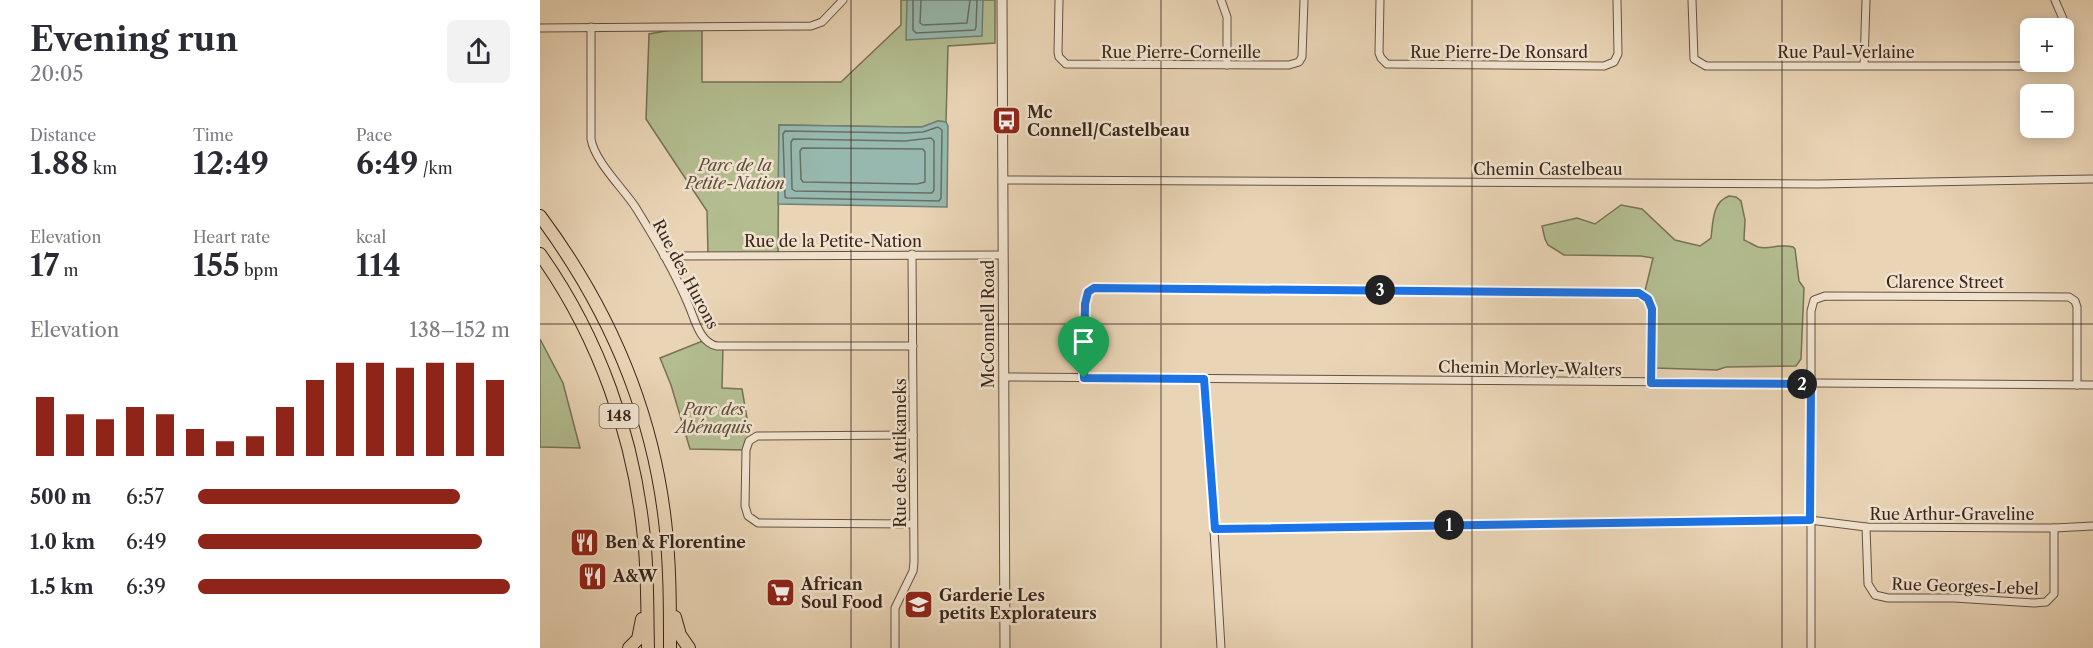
<!DOCTYPE html>
<html lang="en">
<head>
<meta charset="utf-8">
<style>
  :root { --surface:#fff; --page:#f2f2f3; --text:#2b2b33; --muted:#7c7c81; --accent:#8f2418 }
  body { margin:0; font-family:"Libre Caslon Text",serif; background:var(--page); color:var(--text); height:100vh; display:flex; flex-direction:column; font-size:22px; white-space:nowrap }
  * { box-sizing:border-box; margin:0 }
  p { font-size:20px; color:var(--muted) }
  .icon { flex:none; width:33px; height:33px; fill:none; stroke:currentColor; stroke-width:2; stroke-linecap:round; stroke-linejoin:round }
  .map { position:relative; flex:1; overflow:hidden }
  .panel { display:flex; flex-direction:column; background:var(--surface); width:540px }
  .panel>* { flex:none }
  .controls { position:absolute; left:1480px; top:18px; display:grid; gap:12px }
  .controls a { display:grid; place-items:center; width:54px; height:54px; border-radius:9px; background:var(--surface); box-shadow:0 3px 15px #0003; font-size:30px }
  .pin { position:absolute; display:grid; place-items:center; width:51px; height:51px; color:#fff; margin:-62px -26px; border-radius:50% 50% 50% 0; rotate:-45deg; box-shadow:0 0 6px #0007 }
  .pin .icon { rotate:45deg }
  .km { position:absolute; width:30px; height:30px; margin:-15px; border-radius:50%; background:#222; color:#fff; font-size:16px; line-height:30px; text-align:center }
  .round { display:grid; place-items:center; flex:none; width:63px; height:63px; border-radius:9px; background:var(--page) }
  .head { display:flex; align-items:center; justify-content:space-between; height:102px; padding:0 30px }
  h1 { font-size:33px; font-weight:800; line-height:45px }
  .metrics { display:grid; grid-template-columns:repeat(3,1fr); gap:9px; height:102px; padding:6px 30px }
  .metrics div { display:grid; align-content:center }
  .metrics b { font-size:30px; font-weight:800 }
  .metrics small { font-size:16px; font-weight:400 }
  .metrics p { font-size:16px }
  .chart { height:168px; padding:12px 30px }
  .chart p { display:flex; justify-content:space-between }
  .chart svg { width:100%; height:108px; margin-top:6px; stroke:var(--accent); stroke-width:6 }
  ul { padding:0 30px; list-style:none; font-size:20px }
  li { display:grid; grid-template-columns:96px 72px 1fr; align-items:center; height:45px }
  li i { height:15px; border-radius:8px; background:var(--accent) }
  main { display:flex; flex:1; min-height:0 }
  .map>svg:first-child { display:block }
  .green { fill:#b3bd90; stroke:#777256; stroke-width:1.5 }
  .water { fill:#97b8ae; stroke:#727e73; stroke-width:1.5 }
  .lines { fill:none; stroke-linecap:round; stroke-linejoin:round }
  .shore { stroke:#696f64; stroke-width:1.5 }
  .minor-casing { stroke:#665242; stroke-width:9 }
  .tertiary-casing { stroke:#665242; stroke-width:11 }
  .trunk-casing { stroke:#3b261b; stroke-width:14 }
  .minor { stroke:#f1e3cf; stroke-width:7 }
  .tertiary { stroke:#f1e3cf; stroke-width:9 }
  .trunk { stroke:#e9d4b5; stroke-width:12 }
  .route-casing { stroke:#fff; stroke-width:12 }
  .route { stroke:#1a73e8; stroke-width:8 }
  .grid { fill:none; stroke:#3b261b; stroke-width:1.5; stroke-opacity:0.55 }
  .labels { text-anchor:middle; stroke-width:5; stroke-linejoin:round; paint-order:stroke }
  .shield { fill:#f1e3cf; stroke:#725f51; stroke-width:1.5 }
  .shield-label { font-size:15px; font-weight:bold; fill:#3b261b }
  .street-label { font-size:16px; fill:#3b261b; stroke:#f1e3cf }
  .poi-label { font-size:16px; font-weight:bold; fill:#3b261b; stroke:#f1e3cf; text-anchor:start }
  .park-label { font-size:16px; font-style:italic; fill:#594c38; stroke:#f1e3cf }
</style>
</head>
<body>
<main>
<section class="panel">
<div class="head"><div><h1>Evening run</h1><p>20:05</p></div><a class="round"><svg class="icon" aria-label="share" viewBox="0 0 24 24"><path d="M12 15V3M7 8l5-5 5 5M5 13v7h14v-7"/></svg></a></div>
<div class="metrics">
<div><p>Distance</p><b>1.88<small> km</small></b></div>
<div><p>Time</p><b>12:49</b></div>
<div><p>Pace</p><b>6:49<small> /km</small></b></div>
</div>
<div class="metrics">
<div><p>Elevation</p><b>17<small> m</small></b></div>
<div><p>Heart rate</p><b>155<small> bpm</small></b></div>
<div><p>kcal</p><b>114</b></div>
</div>
<div class="chart"><p><span>Elevation</span>138–152 m</p>
<svg viewBox="0 0 160 44" preserveAspectRatio="none"><path d="M5 44V20M15 44V27M25 44V29M35 44V24M45 44V27M55 44V33M65 44V38M75 44V36M85 44V24M95 44V13M105 44V6M115 44V6M125 44V8M135 44V6M145 44V6M155 44V13"/></svg>
</div>
<ul>
<li><b>500 m</b>6:57<i style="width:84%"></i></li>
<li><b>1.0 km</b>6:49<i style="width:91%"></i></li>
<li><b>1.5 km</b>6:39<i style="width:100%"></i></li>
</ul>
</section>
<div class="map">
<svg width="1553" height="648" viewBox="0 0 1553 648">
  <rect width="100%" height="100%" fill="#e9d4b5"/>
  <filter id="stains"><feTurbulence type="fractalNoise" baseFrequency=".00333" numOctaves="4"/><feColorMatrix values="0 0 0 0 .2 0 0 0 0 .09 0 0 0 0 .02 0 0 0 .5 -.17"/></filter>
  <radialGradient id="worn" r=".72"><stop offset=".6" stop-color="#630" stop-opacity="0"/><stop offset="1" stop-color="#630" stop-opacity=".3"/></radialGradient>
  <g class="green">
    <polygon points="361,0 455,0 455,43 408,46 406,122 398,121 382,127 365,127 239,125 238,254 168,255 167,211 106,119 109,34 148,27 162,27 162,82 301,82 361,25"/>
    <path d="M 1189,196 L 1196,197 L 1201,201 L 1205,220 L 1204,240 C 1209,242 1213,245 1218,247 C 1230,250 1240,243 1253,247 L 1255,249 L 1259,281 L 1264,288 L 1261,359 L 1256,366 L 1186,367 L 1177,370 L 1115,368 L 1116,309 L 1112,297 L 1105,291 L 1113,258 L 1101,256 L 1024,255 L 1008,245 L 1005,239 L 1002,226 L 1037,218 L 1055,224 L 1081,205 L 1102,209 L 1135,240 L 1160,246 L 1171,238 C 1173,223 1172,202 1189,196 Z"/>
    <polygon points="0,339 23,383 40,448 0,447"/>
    <polygon points="165,340 183,346 182,388 202,389 209,430 212,438 206,450 150,449 131,385 120,358"/>
  </g>
  <g class="water">
    <polygon points="367,0 443,0 442,36 366,40"/>
    <polygon points="398,121 406,122 408,126 407,207 238,204 239,125 365,127 382,127"/>
  </g>
  <g class="lines">
    <g class="shore">
      <polyline points="373,0 373,30 376,33 435,30 436,27 437,0"/>
      <polyline points="381,0 380,23 383,25 427,23 430,0"/>
      <polygon points="398,127 402,130 401,198 399,201 247,198 245,197 243,134 245,131 365,133 383,132"/>
      <polygon points="391,138 394,141 394,190 392,193 255,191 252,189 251,142 253,139 365,141"/>
      <polygon points="262,148 383,149 385,152 385,182 377,184 263,182 261,179 260,151"/>
    </g>
    <defs>
      <g id="minor">
        <polyline points="519,0 518,52 519,57 526,64 749,65 759,62 762,57 764,0"/>
        <polyline points="681,0 687,17 687,65"/>
        <polyline points="840,0 839,53 841,58 847,64 1064,66 1074,62 1078,54 1077,0"/>
        <polyline points="1152,0 1154,59 1166,66 1500,66 1514,64 1519,62"/>
        <path d="M 1515,0 C 1522,18 1535,37 1524,56"/>
        <path d="M 51,27 L 51,139 C 55,162 83,188 96,208 C 115,239 135,272 149,306 C 155,320 160,343 177,346 L 373,346"/>
        <polyline points="0,28 271,26 282,22 303,0"/>
        <polyline points="1324,65 1326,0"/>
        <polyline points="463,180 1278,184 1553,179"/>
        <polyline points="124,256 463,255"/>
        <polyline points="464,377 1553,385"/>
        <polyline points="544,378 546,297 551,289 560,287 1094,293 1108,299 1112,308 1111,383"/>
        <polyline points="665,379 681,648"/>
        <polyline points="373,435 217,436 209,441 206,450 205,506 208,516 218,523 373,524"/>
        <polyline points="1326,527 1328,584 1335,595 1348,598 1414,598 1494,603 1506,602 1514,594 1514,528"/>
        <polyline points="675,529 1270,520 1326,527 1514,528 1553,526"/>
        <polyline points="355,648 355,608 373,571 374,562 372,254"/>
        <polyline points="1271,648 1271,311 1274,300 1285,296 1529,297 1535,301 1537,307 1537,385"/>
      </g>
      <polyline id="tertiary" points="462,0 465,648"/>
      <g id="trunk">
        <path d="M 0,216 C 67,306 112,409 125,521 C 130,563 130,605 130,648"/>
        <path d="M 0,254 C 59,337 94,437 104,538 C 108,575 107,611 108,648"/>
        <polyline points="135,617 140,635 149,648"/>
        <polyline points="89,648 98,639 102,619"/>
      </g>
    </defs>
    <use href="#minor" class="minor-casing"/>
    <use href="#tertiary" class="tertiary-casing"/>
    <use href="#trunk" class="trunk-casing"/>
    <use href="#minor" class="minor"/>
    <use href="#tertiary" class="tertiary"/>
    <use href="#trunk" class="trunk"/>
  </g>
  <g class="lines">
    <defs>
      <polygon id="route" points="554,288 1099,293 1108,299 1112,309 1111,383 1271,384 1270,520 675,529 664,379 544,378 545,304 548,292"/>
    </defs>
    <use href="#route" class="route-casing"/>
    <use href="#route" class="route"/>
  </g>
  <path class="grid" d="M 311,0 L 311,648M 621,0 L 621,648M 932,0 L 932,648M 1242,0 L 1242,648M 0,324 L 1553,324"/>
  <defs>
    <symbol id="bus-square" viewBox="-11 -11 22 22"><rect x="-9" y="-9" width="18" height="18" rx="4" fill="#8f2418" stroke="#f1e3cf"/><path d="M-5-6H5V4H4V6H2V4H-2V6H-4V4H-5ZM-3.5-4V0h7V-4ZM-3.5 1.2v1.5H-2V1.2ZM2 1.2v1.5H3.5V1.2Z" fill="#fff"/></symbol>
    <symbol id="restaurant-square" viewBox="-11 -11 22 22"><rect x="-9" y="-9" width="18" height="18" rx="4" fill="#8f2418" stroke="#f1e3cf"/><path d="M-5-6h1v4h1v-4h1v4h1v-4h1v5L-1.5 .5V6h-2V.5L-5-1ZM5-6V6H3V1.5H1.5Q1.5-4 5-6Z" fill="#fff"/></symbol>
    <symbol id="supermarket-square" viewBox="-11 -11 22 22"><rect x="-9" y="-9" width="18" height="18" rx="4" fill="#8f2418" stroke="#f1e3cf"/><path d="M-6-5.5h2.5l.6 2H6L4.5 2H-2.5L-4.4-4H-6ZM-1.5 3.2a1.3 1.3 0 1 0 .1 0ZM3 3.2a1.3 1.3 0 1 0 .1 0Z" fill="#fff"/></symbol>
    <symbol id="school-square" viewBox="-11 -11 22 22"><rect x="-9" y="-9" width="18" height="18" rx="4" fill="#8f2418" stroke="#f1e3cf"/><path d="M0-5L7-2L0 1L-7-2ZM-4 1L0 2.5L4 1V4Q0 6-4 4Z" fill="#fff"/></symbol>
  </defs>
  <g fill-rule="evenodd">
    <use href="#bus-square" x="450" y="104" width="33" height="33"/>
    <use href="#restaurant-square" x="28" y="526" width="33" height="33"/>
    <use href="#restaurant-square" x="36" y="560" width="33" height="33"/>
    <use href="#supermarket-square" x="224" y="576" width="33" height="33"/>
    <use href="#school-square" x="362" y="588" width="33" height="33"/>
  </g>
  <g class="labels">
    <rect class="shield" x="59.5" y="404" width="39" height="24" rx="4.5"/>
    <g class="shield-label">
      <text x="79" y="421">148</text>
    </g>
    <g class="street-label">
      <text x="641" y="58">Rue Pierre-Corneille</text>
      <text x="959" y="58">Rue Pierre-De Ronsard</text>
      <text x="1306" y="58">Rue Paul-Verlaine</text>
      <text x="1008" y="175">Chemin Castelbeau</text>
      <text x="293" y="247">Rue de la Petite-Nation</text>
      <text transform="translate(146 274) rotate(62)" y="6">Rue des Hurons</text>
      <text x="1405" y="288">Clarence Street</text>
      <text transform="translate(448 324) rotate(-90)" y="6">McConnell Road</text>
      <text transform="translate(990 368) rotate(1)" y="6">Chemin Morley-Walters</text>
      <text transform="translate(360 453) rotate(-90)" y="6">Rue des Attikameks</text>
      <text x="1412" y="520">Rue Arthur-Graveline</text>
      <text transform="translate(1425 586) rotate(2)" y="6">Rue Georges-Lebel</text>
    </g>
    <g class="poi-label">
      <text x="487" y="118">Mc<tspan x="487" dy="18">Connell/Castelbeau</tspan></text>
      <text x="65" y="548">Ben &amp; Florentine</text>
      <text x="73" y="582">A&amp;W</text>
      <text x="261" y="590">African<tspan x="261" dy="18">Soul Food</tspan></text>
      <text x="399" y="601">Garderie Les<tspan x="399" dy="18">petits Explorateurs</tspan></text>
    </g>
    <g class="park-label">
      <text x="195" y="171">Parc de la<tspan x="195" dy="18">Petite-Nation</tspan></text>
      <text x="174" y="415">Parc des<tspan x="174" dy="18">Abénaquis</tspan></text>
    </g>
  </g>
  <rect width="100%" height="100%" filter="url(#stains)"/>
  <rect width="100%" height="100%" fill="url(#worn)"/>
</svg>
<div class="controls">
<a>+</a>
<a>−</a>
</div>
<div class="pin" style="left:544px;top:378px;background:#1e9e55"><svg class="icon" aria-label="arrive" viewBox="0 0 24 24"><path d="M6 21V4h12l-3 4 3 4H6"/></svg></div>
<b class="km" style="left:909px;top:525px">1</b>
<b class="km" style="left:1262px;top:384px">2</b>
<b class="km" style="left:840px;top:290px">3</b>
</div>
</main>
</body>
</html>
